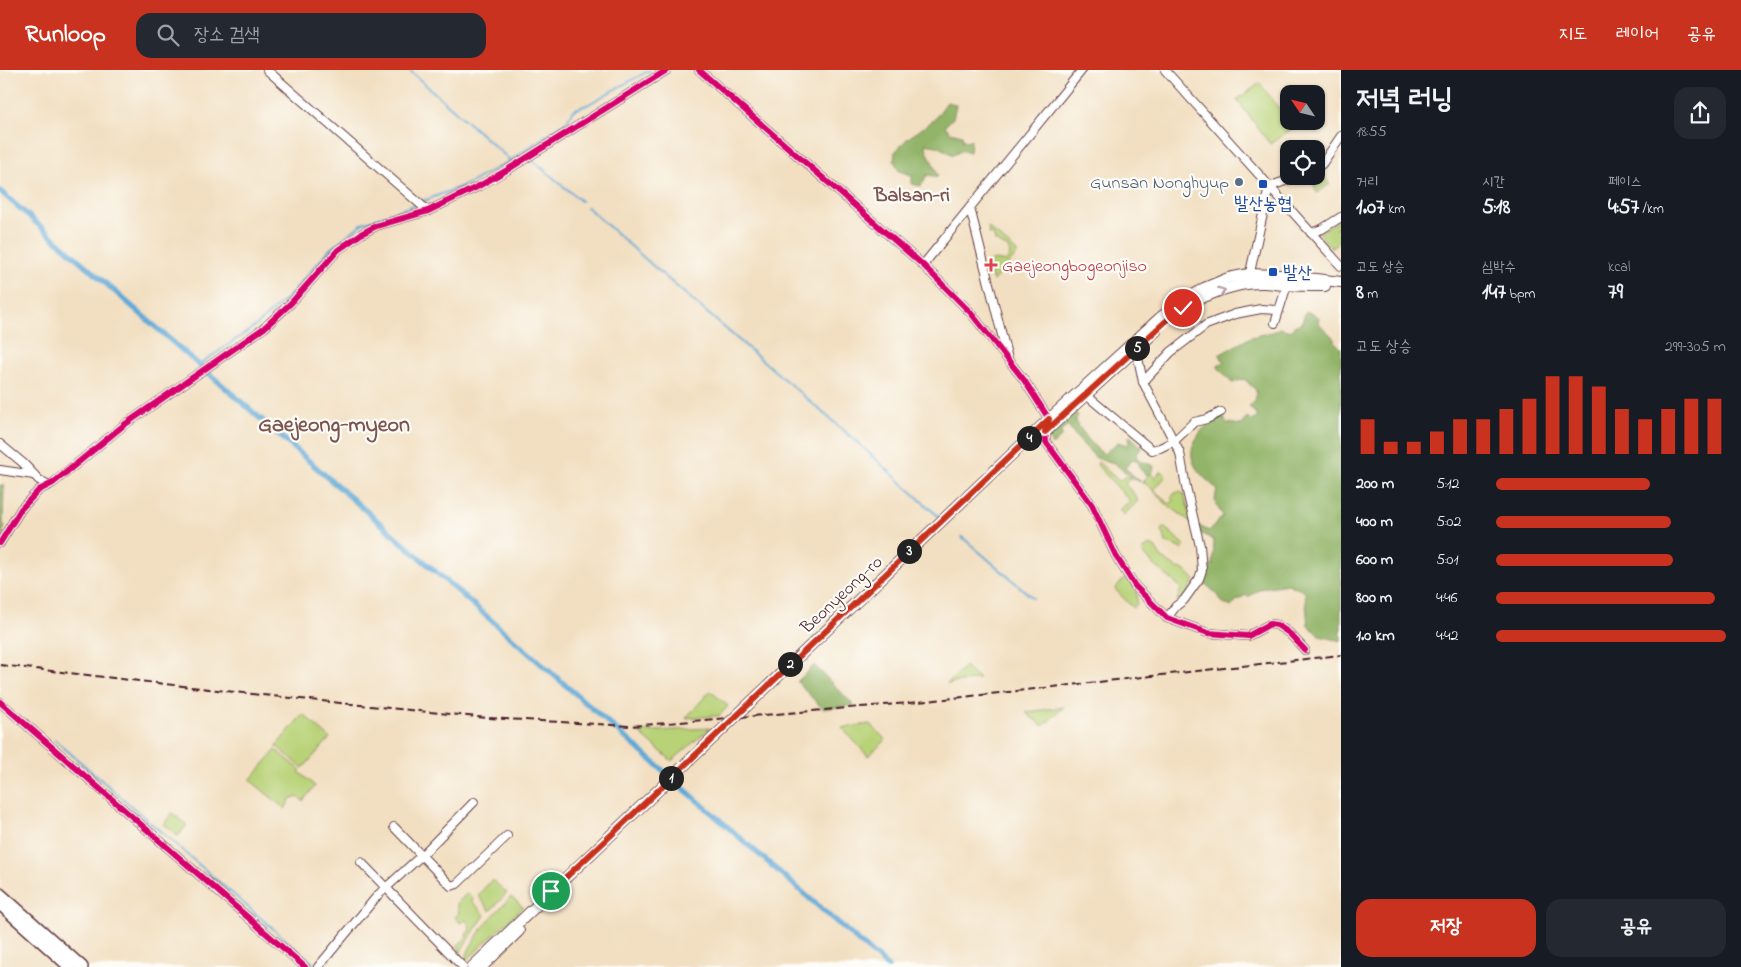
<!DOCTYPE html>
<html lang="ko">
<head>
<meta charset="utf-8">
<style>
  :root { --surface:#171b24; --page:#242831; --text:#f1f3f6; --muted:#9ea1a6; --accent:#c8321e }
  body { margin:0; font-family:"Indie Flower","Poor Story",sans-serif; background:var(--page); color:var(--text); height:100vh; display:flex; flex-direction:column; font-size:19px; white-space:nowrap }
  * { box-sizing:border-box; margin:0 }
  p { font-size:16px; color:var(--muted) }
  .icon { flex:none; width:28px; height:28px; fill:none; stroke:currentColor; stroke-width:2; stroke-linecap:round; stroke-linejoin:round }
  .map { position:relative; flex:1; overflow:hidden }
  .drawer { display:flex; flex-direction:column; background:var(--surface); width:400px }
  .drawer>* { flex:none }
  .needle { width:32px; rotate:305deg }
  .fabs { position:absolute; left:1280px; top:15px; display:grid; gap:10px }
  .fabs a { display:grid; place-items:center; width:45px; height:45px; border-radius:10px; background:var(--surface); box-shadow:0 1px 4px #0004; font-size:25px }
  .pin { position:absolute; display:grid; place-items:center; width:42px; height:42px; color:#fff; margin:-21px; border:2px solid #fff; border-radius:50%; box-shadow:0 1px 5px #0007 }
  .km { position:absolute; width:25px; height:25px; margin:-12px; border-radius:50%; background:#222; color:#fff; font-size:14px; line-height:25px; text-align:center }
  .round { display:grid; place-items:center; flex:none; width:52px; height:52px; border-radius:15px; background:var(--page) }
  .summary { display:flex; align-items:center; justify-content:space-between; height:85px; padding:0 15px }
  h1 { font-size:28px; font-weight:700; line-height:38px }
  .figures { display:grid; grid-template-columns:repeat(3,1fr); gap:8px; height:85px; padding:5px 15px }
  .figures div { display:grid; align-content:center }
  .figures b { font-size:21px; font-weight:700 }
  .figures small { font-size:14px; font-weight:400 }
  .figures p { font-size:14px }
  .chart { height:140px; padding:10px 15px }
  .chart p { display:flex; justify-content:space-between }
  .chart svg { width:100%; height:90px; margin-top:5px; stroke:var(--accent); stroke-width:6 }
  .button { display:flex; gap:10px; margin-top:auto; padding:10px 15px }
  .button a { flex:1; height:58px; border-radius:15px; background:var(--accent); color:#fff; font-size:20px; font-weight:700; line-height:58px; text-align:center }
  .button a+a { background:var(--page); color:var(--text) }
  ul { padding:0 15px; list-style:none; font-size:16px }
  li { display:grid; grid-template-columns:80px 60px 1fr; align-items:center; height:38px }
  li i { height:12px; border-radius:6px; background:var(--accent) }
  header { display:flex; align-items:center; gap:30px; box-sizing:border-box; height:70px; padding:0 25px; background:var(--accent); color:#fff }
  header strong { font-size:24px }
  nav { display:flex; gap:28px; margin-inline-start:auto; font-size:18px }
  .search { width:350px; height:45px; background:var(--page); display:flex; align-items:center; gap:12px; box-sizing:border-box; padding:0 18px; border-radius:15px; color:var(--muted); font-size:19px }
  main { display:flex; flex:1; min-height:0 }
  .map>svg:first-child { display:block }
  .green { fill:#b8d277; stroke:#817851 }
  .forest { fill:#92b468; stroke:#6e6a4a }
  .lines { fill:none; stroke-linecap:round; stroke-linejoin:round }
  .stream { stroke:#5ea8d6; stroke-width:2 }
  .canal { stroke:#5ea8d6; stroke-width:5.5 }
  .minor-casing { stroke:#633c42; stroke-width:10 }
  .major-casing { stroke:#633c42; stroke-width:12 }
  .highway-casing { stroke:#633c42; stroke-width:14 }
  .minor { stroke:#fff; stroke-width:8 }
  .major { stroke:#fff; stroke-width:10 }
  .highway { stroke:#fff; stroke-width:11 }
  .rail { stroke:#4a1f2b; stroke-width:2; stroke-dasharray:8 4; stroke-linecap:butt }
  .cycleway-casing { stroke:#fdfcf7; stroke-width:9 }
  .cycleway { stroke:#d6006c; stroke-width:6 }
  .oneway { stroke:#ae9aa0 }
  .route-casing { stroke:#fff; stroke-width:10 }
  .route { stroke:#c8321e; stroke-width:6 }
  .service-dot { fill:#5c6f8a; stroke:#fdfcf7; stroke-width:2 }
  .transit-dot { fill:#1a4fb4; stroke:#fdfcf7; stroke-width:2 }
  .health-dot { fill:#e0444e; stroke:#fdfcf7; stroke-width:2 }
  .labels { text-anchor:middle; stroke-width:4.5; stroke-linejoin:round; paint-order:stroke }
  .service-label { font-size:18px; fill:#4e5e75; stroke:#fdfcf7; text-anchor:end }
  .transit-label { font-size:18px; fill:#164399; stroke:#fdfcf7 }
  .health-label { font-size:18px; fill:#be3a42; stroke:#fdfcf7; text-anchor:start }
  .street-label { font-size:18px; fill:#4a1f2b; stroke:#fdfcf7 }
  .quarter-label { font-size:20px; font-weight:bold; fill:#7d534e; stroke:#fdfcf7 }
  .district-label { font-size:22px; font-weight:bold; fill:#7d534e; stroke:#fdfcf7 }
</style>
</head>
<body>
<header>
<strong>Runloop</strong>
<div class="search"><svg class="icon" aria-label="search" viewBox="0 0 24 24"><circle cx="10" cy="10" r="6"/><path d="M15 15l6 6"/></svg>장소 검색</div>
<nav><a>지도</a><a>레이어</a><a>공유</a></nav>
</header>
<main>
<div class="map">
<svg width="1341" height="897" viewBox="0 0 1341 897">
  <rect width="100%" height="100%" fill="#fdfcf7"/>
  <filter id="ink" filterUnits="userSpaceOnUse"><feTurbulence type="fractalNoise" baseFrequency=".02" numOctaves="2"/><feDisplacementMap in="SourceGraphic" scale="10" xChannelSelector="R" yChannelSelector="G"/><feConvolveMatrix kernelMatrix="1 2 1 2 8 2 1 2 1" color-interpolation-filters="sRGB"/></filter>
  <filter id="wash" filterUnits="userSpaceOnUse"><feTurbulence type="fractalNoise" baseFrequency=".0096" numOctaves="4" result="noise"/><feDisplacementMap in="SourceGraphic" scale="20" xChannelSelector="R" yChannelSelector="G"/><feGaussianBlur stdDeviation="1.12" result="paint"/><feColorMatrix in="noise" values="0 0 0 0 0 0 0 0 0 0 0 0 0 0 0 0 0 1.4 0 .05"/><feComposite in="paint" operator="in"/></filter>
  <g filter="url(#wash)">
    <rect width="100%" height="100%" fill="#f2dfc1"/>
    <g class="green">
      <polygon points="1260,13 1293,58 1270,74 1237,30"/>
      <polygon points="1316,102 1320,103 1330,114 1317,123 1310,106 1316,106"/>
      <polygon points="1341,149 1341,154 1335,159 1341,165 1336,176 1330,177 1319,163"/>
      <path d="M 988,157 L 1017,182 L 1017,184 L 993,211 L 987,193 L 995,190 L 1005,192 C 1010,187 1011,185 1008,178 L 995,171 L 993,164 L 989,164 Z"/>
      <polygon points="1098,392 1119,411 1126,406 1130,408 1125,414 1137,427 1137,432 1124,445 1119,440 1130,431 1097,395"/>
      <polygon points="1161,401 1166,406 1154,420 1170,434 1173,430 1171,428 1175,423 1180,422 1184,424 1192,453 1164,432 1149,416 1144,413 1145,409 1151,403 1155,408"/>
      <path d="M 1163,457 C 1172,462 1176,469 1185,475 L 1182,479 L 1166,472 L 1161,460 Z"/>
      <polygon points="1149,475 1155,477 1161,487 1178,499 1180,498 1186,501 1195,510 1185,526 1178,531 1177,530 1181,519 1179,516 1152,493 1142,481"/>
      <polygon points="1126,507 1137,521 1137,534 1133,538 1115,519"/>
      <polygon points="965,596 979,609 947,614"/>
      <polygon points="710,621 728,636 719,646 686,648"/>
      <polygon points="1064,637 1043,656 1027,644 1027,642"/>
      <polygon points="303,644 330,668 303,698 276,676"/>
      <polygon points="870,654 886,670 868,686 842,658"/>
      <polygon points="710,658 672,691 638,662"/>
      <polygon points="276,680 301,700 299,702 315,716 303,731 298,727 291,728 285,739 250,710"/>
      <polygon points="172,743 187,755 178,766 164,754"/>
      <polygon points="492,810 507,823 490,841 478,825"/>
      <polygon points="467,823 473,828 472,831 485,845 463,877 460,884 458,875 467,867 466,864 469,861 470,856 466,850 460,853 455,847 459,843 457,833"/>
      <path d="M 511,827 L 523,837 L 467,890 L 465,889 C 474,865 493,845 511,827 Z"/>
    </g>
    <g class="forest">
      <path d="M 947,32 L 956,35 L 953,48 L 945,56 L 950,62 L 962,65 L 963,71 L 971,70 L 970,82 L 963,80 L 953,85 L 937,76 L 925,74 C 928,86 935,95 938,107 L 927,105 L 921,116 L 912,114 L 912,105 L 899,101 L 894,90 L 895,82 L 907,69 L 934,50 Z"/>
      <path d="M 1306,241 L 1319,247 L 1318,253 L 1335,269 L 1335,272 L 1341,278 L 1341,571 L 1320,566 L 1308,555 L 1305,522 L 1288,514 L 1262,518 L 1248,527 L 1246,525 L 1236,531 L 1231,537 L 1222,532 L 1218,525 L 1202,511 L 1204,496 L 1213,495 L 1214,470 L 1200,463 L 1199,456 L 1209,461 L 1223,446 C 1216,433 1213,436 1217,419 C 1203,407 1184,392 1195,371 C 1199,365 1201,359 1207,356 L 1207,352 L 1216,348 L 1224,347 L 1226,353 L 1241,355 L 1247,347 L 1252,351 L 1258,347 L 1249,336 L 1256,330 L 1256,320 L 1244,309 L 1232,313 L 1217,296 L 1224,292 L 1219,285 L 1251,267 L 1272,262 L 1279,258 L 1291,261 L 1295,255 L 1301,255 Z"/>
      <path d="M 1075,343 L 1078,345 L 1075,351 C 1084,363 1092,377 1104,384 L 1118,372 L 1127,375 L 1129,373 L 1128,369 L 1130,366 L 1143,378 L 1139,380 L 1136,387 L 1141,391 L 1154,396 L 1153,401 L 1148,406 L 1139,398 L 1139,393 L 1134,389 L 1125,397 L 1137,409 L 1142,412 L 1145,409 L 1144,413 L 1134,409 L 1114,393 L 1096,388 L 1077,368 L 1068,355 L 1061,361 L 1062,366 L 1052,375 L 1048,367 Z"/>
      <polygon points="0,415 4,415 3,453 5,457 0,467"/>
      <polygon points="814,595 854,635 823,639 797,612"/>
    </g>
    <g class="lines">
      <g class="stream">
        <polyline points="409,0 510,90"/>
        <polyline points="532,90 581,131"/>
        <polyline points="421,132 470,113 511,90 567,51 573,40 587,35 650,0"/>
        <polyline points="587,137 661,203 857,372 939,447"/>
        <polyline points="199,295 257,255 291,224 330,179 363,153 417,134"/>
        <polyline points="962,467 1033,528"/>
        <polyline points="55,670 316,896"/>
      </g>
      <polyline class="canal" points="0,121 888,897"/>
    </g>
  </g>
  <g filter="url(#ink)">
    <g class="lines">
      <defs>
        <g id="minor">
          <polyline points="267,0 428,141"/>
          <polyline points="699,0 923,195 970,242 1024,310 1049,349 1045,361 1046,372 1092,435 1116,486 1135,516 1167,548 1208,563 1248,566 1270,554 1277,555 1289,563 1305,580"/>
          <polyline points="1165,0 1341,196"/>
          <polyline points="1316,98 1322,94 1341,66"/>
          <polyline points="970,138 1008,289"/>
          <polyline points="1311,163 1322,159 1341,147"/>
          <polyline points="923,195 1082,0"/>
          <polyline points="1249,207 1269,117 1298,106"/>
          <polyline points="1275,253 1287,215"/>
          <polyline points="1136,278 1143,312 1180,383 1186,417 1200,476 1202,500 1199,509 1184,530 1176,536 1167,548"/>
          <polyline points="1143,312 1171,282 1206,255 1235,244 1261,239 1277,240"/>
          <polyline points="1086,325 1152,380 1160,378 1174,371 1194,352 1207,349 1221,342"/>
          <polyline points="0,374 23,393 39,410 49,415"/>
          <polyline points="0,400 34,405"/>
          <polyline points="0,473 21,439 39,420 53,413 124,355 264,258 291,233 338,180 361,164 376,156 428,141 479,116 507,100 667,0"/>
          <polyline points="0,632 305,897"/>
          <polyline points="394,757 451,816 457,814 507,766"/>
          <polyline points="361,792 463,897"/>
          <polyline points="318,897 378,825 422,785 474,732"/>
        </g>
        <g id="major">
          <path d="M 1176,243 C 1198,227 1236,212 1263,213 C 1271,213 1279,215 1286,215 C 1299,216 1312,216 1325,216"/>
          <polyline points="1035,371 1156,261"/>
          <polyline points="472,897 1049,349 1162,246 1204,218 1228,208 1249,204 1282,205 1341,212"/>
          <polyline points="482,897 519,861"/>
        </g>
        <g id="highway">
          <polyline points="0,824 82,897"/>
          <polyline points="0,834 70,897"/>
        </g>
      </defs>
      <use href="#minor" class="minor-casing"/>
      <use href="#major" class="major-casing"/>
      <use href="#highway" class="highway-casing"/>
      <use href="#minor" class="minor"/>
      <use href="#major" class="major"/>
      <use href="#highway" class="highway"/>
      <polyline class="rail" points="0,595 252,624 488,648 631,656 909,633 1341,585"/>
      <defs>
        <g id="cycleway">
          <polyline points="699,0 923,195 970,242 1024,310 1049,349 1045,361 1046,372 1092,435 1116,486 1135,516 1167,548 1208,563 1248,566 1270,554 1277,555 1289,563 1305,580"/>
          <polyline points="0,473 21,439 39,420 53,413 124,355 264,258 291,233 338,180 361,164 376,156 428,141 479,116 507,100 667,0"/>
          <polyline points="0,632 305,897"/>
        </g>
      </defs>
      <use href="#cycleway" class="cycleway-casing"/>
      <use href="#cycleway" class="cycleway"/>
    </g>
    <defs><path id="oneway-chevron" d="M-2-3.5L2.5 0L-2 3.5" fill="none" stroke-width="1.6" stroke-linecap="round" stroke-linejoin="round" transform="scale(1.25)"/></defs>
    <use class="oneway" href="#oneway-chevron" transform="translate(1222 221) rotate(-21)"/>
  </g>
  <g class="lines" filter="url(#ink)">
    <defs>
      <polyline id="route" points="551,821 607,769 1049,349 1045,362 1165,252 1183,238"/>
    </defs>
    <use href="#route" class="route-casing"/>
    <use href="#route" class="route"/>
  </g>
  <circle class="service-dot" cx="1239" cy="112" r="5"/>
  <g class="transit-dot">
    <rect x="1258" y="109" width="10" height="10" rx="2.5"/>
    <rect x="1268" y="197" width="10" height="10" rx="2.5"/>
  </g>
  <path class="health-dot" d="M988.5 187.5h5v5h5v5h-5v5h-5v-5h-5v-5h5z"/>
  <g class="labels">
    <g class="service-label">
      <text x="1229" y="118">Gunsan Nonghyup</text>
    </g>
    <g class="transit-label">
      <text x="1263" y="139">발산농협</text>
      <text x="1283" y="208" text-anchor="start">발산</text>
    </g>
    <g class="health-label">
      <text x="1002" y="201">Gaejeongbogeonjiso</text>
    </g>
    <g class="street-label">
      <text transform="translate(841 524) rotate(-43)" y="6">Beonyeong-ro</text>
    </g>
    <g class="quarter-label">
      <text x="912" y="131">Balsan-ri</text>
    </g>
    <g class="district-label">
      <text x="334" y="361">Gaejeong-myeon</text>
    </g>
  </g>
</svg>
<div class="fabs">
<a><svg class="needle" viewBox="-14 -14 28 28"><path d="M0-13l5 13h-10z" fill="#e53935"/><path d="M0 13l5-13h-10z" fill="#9ea1a6"/></svg></a>
<a><svg class="icon" aria-label="locate" viewBox="0 0 24 24"><circle cx="12" cy="12" r="6"/><path d="M12 2v4M12 18v4M2 12h4M18 12h4"/></svg></a>
</div>
<div class="pin" style="left:551px;top:821px;background:#1e9e55"><svg class="icon" aria-label="arrive" viewBox="0 0 24 24"><path d="M6 21V4h12l-3 4 3 4H6"/></svg></div>
<div class="pin" style="left:1183px;top:238px;background:#d93025"><svg class="icon" aria-label="check" viewBox="0 0 24 24"><path d="M5 12l5 5 9-10"/></svg></div>
<b class="km" style="left:671px;top:708px">1</b>
<b class="km" style="left:790px;top:594px">2</b>
<b class="km" style="left:909px;top:481px">3</b>
<b class="km" style="left:1029px;top:368px">4</b>
<b class="km" style="left:1137px;top:278px">5</b>
</div>
<section class="drawer">
<div class="summary"><div><h1>저녁 러닝</h1><p>18:55</p></div><a class="round"><svg class="icon" aria-label="share" viewBox="0 0 24 24"><path d="M12 15V3M7 8l5-5 5 5M5 13v7h14v-7"/></svg></a></div>
<div class="figures">
<div><p>거리</p><b>1.07<small> km</small></b></div>
<div><p>시간</p><b>5:18</b></div>
<div><p>페이스</p><b>4:57<small> /km</small></b></div>
</div>
<div class="figures">
<div><p>고도 상승</p><b>8<small> m</small></b></div>
<div><p>심박수</p><b>147<small> bpm</small></b></div>
<div><p>kcal</p><b>79</b></div>
</div>
<div class="chart"><p><span>고도 상승</span>299–305 m</p>
<svg viewBox="0 0 160 44" preserveAspectRatio="none"><path d="M5 44V27M15 44V38M25 44V38M35 44V33M45 44V27M55 44V27M65 44V22M75 44V17M85 44V6M95 44V6M105 44V11M115 44V22M125 44V27M135 44V22M145 44V17M155 44V17"/></svg>
</div>
<ul>
<li><b>200 m</b>5:12<i style="width:67%"></i></li>
<li><b>400 m</b>5:02<i style="width:76%"></i></li>
<li><b>600 m</b>5:01<i style="width:77%"></i></li>
<li><b>800 m</b>4:46<i style="width:95%"></i></li>
<li><b>1.0 km</b>4:42<i style="width:100%"></i></li>
</ul>
<div class="button"><a>저장</a><a>공유</a></div>
</section>
</main>
</body>
</html>
